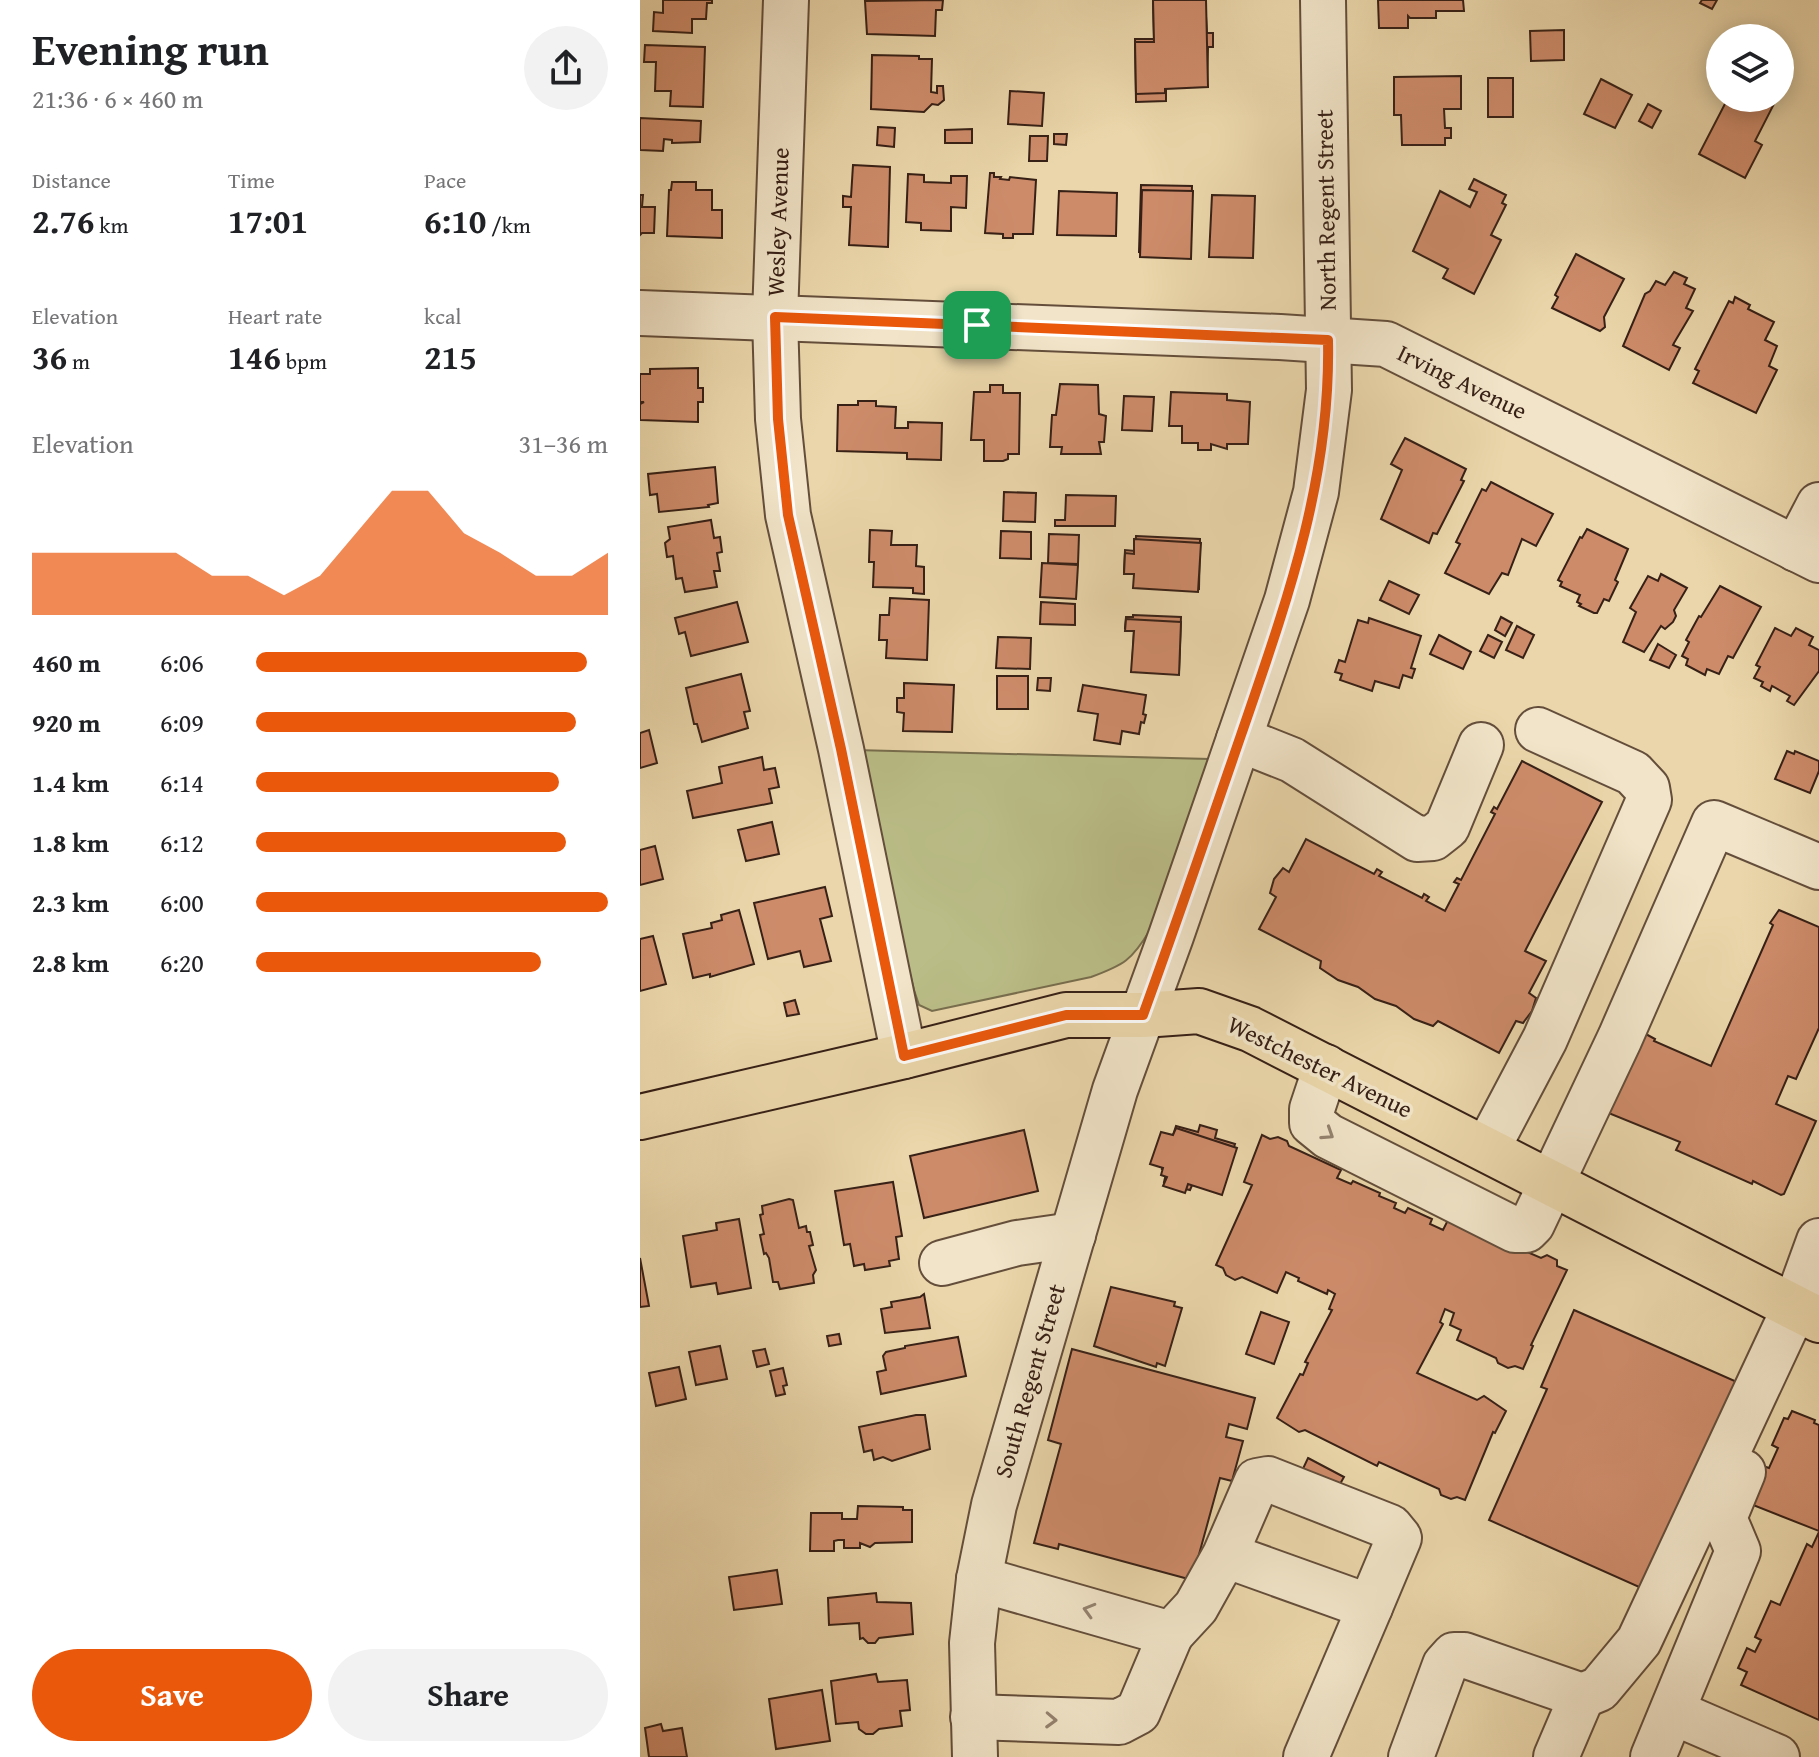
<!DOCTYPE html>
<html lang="en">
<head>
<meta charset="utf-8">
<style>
  :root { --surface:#fff; --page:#f2f2f2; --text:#202124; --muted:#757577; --accent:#ea580c }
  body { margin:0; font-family:"Gentium Book Plus",serif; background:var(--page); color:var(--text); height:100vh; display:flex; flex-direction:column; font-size:30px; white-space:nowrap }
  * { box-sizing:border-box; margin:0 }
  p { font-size:26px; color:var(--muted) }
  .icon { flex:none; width:44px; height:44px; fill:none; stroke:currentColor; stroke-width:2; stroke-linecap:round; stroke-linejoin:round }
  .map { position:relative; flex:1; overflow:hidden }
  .side { display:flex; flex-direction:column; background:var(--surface); width:640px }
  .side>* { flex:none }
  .buttons { position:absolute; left:1066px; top:24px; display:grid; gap:16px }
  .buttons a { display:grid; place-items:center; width:88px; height:88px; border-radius:50%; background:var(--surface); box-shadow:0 4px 20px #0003; font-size:40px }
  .pin { position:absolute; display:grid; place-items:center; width:68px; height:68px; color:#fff; margin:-34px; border-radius:16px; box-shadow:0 4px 12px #0006 }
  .round { display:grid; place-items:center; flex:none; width:84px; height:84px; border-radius:42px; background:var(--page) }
  .headline { display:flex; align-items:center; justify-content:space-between; height:136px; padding:0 32px }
  h1 { font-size:44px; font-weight:800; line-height:60px }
  .figures { display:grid; grid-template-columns:repeat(3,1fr); gap:12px; height:136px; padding:8px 32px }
  .figures div { display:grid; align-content:center }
  .figures b { font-size:34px; font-weight:800 }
  .figures small { font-size:22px; font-weight:400 }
  .figures p { font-size:22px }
  .chart { height:224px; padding:16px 32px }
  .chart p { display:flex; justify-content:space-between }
  .chart svg { width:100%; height:144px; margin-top:8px; fill:var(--accent); opacity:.7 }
  .cta { display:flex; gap:16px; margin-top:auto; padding:16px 32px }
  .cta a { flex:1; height:92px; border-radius:48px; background:var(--accent); color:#fff; font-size:32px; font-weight:800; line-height:92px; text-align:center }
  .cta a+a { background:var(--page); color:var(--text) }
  ul { padding:0 32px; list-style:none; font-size:26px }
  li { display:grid; grid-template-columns:128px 96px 1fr; align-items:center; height:60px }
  li i { height:20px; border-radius:10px; background:var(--accent) }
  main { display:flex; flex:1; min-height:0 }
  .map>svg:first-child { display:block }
  .green { fill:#babd87; stroke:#786e4e; stroke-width:2 }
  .building { fill:#cd8b6a; stroke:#372016; stroke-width:2 }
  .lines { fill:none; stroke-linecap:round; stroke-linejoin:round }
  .minor-casing { stroke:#644e3b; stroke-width:48 }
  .major-casing { stroke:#372016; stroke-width:48 }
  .minor { stroke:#f1e4c8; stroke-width:44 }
  .major { stroke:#ead6aa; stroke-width:44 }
  .oneway { stroke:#94826f }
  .route-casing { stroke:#fff; stroke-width:16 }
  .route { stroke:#ea580c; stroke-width:10 }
  .labels { text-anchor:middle; stroke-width:7; stroke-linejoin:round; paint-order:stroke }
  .street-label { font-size:24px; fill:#372016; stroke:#f1e4c8 }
</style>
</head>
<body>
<main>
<section class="side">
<div class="headline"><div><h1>Evening run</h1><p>21:36 · 6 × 460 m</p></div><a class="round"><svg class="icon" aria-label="share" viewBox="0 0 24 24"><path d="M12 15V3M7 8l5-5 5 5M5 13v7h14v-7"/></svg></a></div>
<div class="figures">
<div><p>Distance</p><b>2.76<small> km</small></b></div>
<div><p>Time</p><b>17:01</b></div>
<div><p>Pace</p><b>6:10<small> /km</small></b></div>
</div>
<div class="figures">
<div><p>Elevation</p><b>36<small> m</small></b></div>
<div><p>Heart rate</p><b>146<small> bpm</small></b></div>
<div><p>kcal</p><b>215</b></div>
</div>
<div class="chart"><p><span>Elevation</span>31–36 m</p>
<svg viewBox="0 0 160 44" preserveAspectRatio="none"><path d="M0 44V25L10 25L20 25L30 25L40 25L50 32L60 32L70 38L80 32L90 19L100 6L110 6L120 19L130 25L140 32L150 32L160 25V44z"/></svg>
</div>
<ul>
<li><b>460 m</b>6:06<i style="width:94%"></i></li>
<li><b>920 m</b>6:09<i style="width:91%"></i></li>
<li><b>1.4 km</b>6:14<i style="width:86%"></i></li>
<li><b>1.8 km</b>6:12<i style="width:88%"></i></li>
<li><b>2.3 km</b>6:00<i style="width:100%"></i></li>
<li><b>2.8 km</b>6:20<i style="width:81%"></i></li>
</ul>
<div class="cta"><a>Save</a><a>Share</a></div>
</section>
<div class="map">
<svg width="1179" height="1757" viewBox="0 0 1179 1757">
  <rect width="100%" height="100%" fill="#ead6aa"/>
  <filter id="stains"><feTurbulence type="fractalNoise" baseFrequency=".0025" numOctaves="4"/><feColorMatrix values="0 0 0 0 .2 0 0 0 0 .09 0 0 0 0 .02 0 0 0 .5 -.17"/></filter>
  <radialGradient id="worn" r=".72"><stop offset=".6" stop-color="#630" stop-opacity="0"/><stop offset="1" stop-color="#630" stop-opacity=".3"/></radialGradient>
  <path class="green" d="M 215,750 L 569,759 L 510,930 C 492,960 484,965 451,977 L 292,1011 L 279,1005 L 274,990 Z"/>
  <g class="building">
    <polygon points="23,0 72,0 72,3 67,3 66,19 52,19 52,33 13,31 14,12 23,13"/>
    <polygon points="303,0 302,10 296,10 295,36 227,34 225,1"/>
    <polygon points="513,0 565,0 567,33 573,33 573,47 568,47 567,84 526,85 526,101 496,102 495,39 514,39"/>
    <polygon points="513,0 566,0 568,87 525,89 525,93 496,94 495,42 514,42"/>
    <polygon points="738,0 823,0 824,11 796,11 796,18 770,18 768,16 768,28 739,28"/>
    <polygon points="1062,0 1077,0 1072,9 1060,3"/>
    <polygon points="924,30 924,60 891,61 890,31"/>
    <polygon points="5,45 65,47 63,107 30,106 31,91 15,91 16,62 4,62"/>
    <polygon points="232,55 279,56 279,59 292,59 291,92 297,93 297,86 303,86 304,100 298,105 292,104 284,112 231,109"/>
    <polygon points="821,76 821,109 804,109 805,128 811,128 811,138 805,138 805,145 762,145 761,115 754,115 754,77"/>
    <rect x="848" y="78" width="25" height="39"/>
    <polygon points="961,79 992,95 975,128 944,114"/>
    <polygon points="370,91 404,93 402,126 368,124"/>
    <polygon points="1088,98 1128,98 1135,102 1115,141 1122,145 1105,178 1059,154"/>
    <polygon points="1008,104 1021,111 1012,128 999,121"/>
    <polygon points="0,118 61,121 60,142 32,143 32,140 24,139 23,151 0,150"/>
    <polygon points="238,127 255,128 254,147 237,145"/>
    <polygon points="332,129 332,143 305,143 305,130"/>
    <polygon points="414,134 427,134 426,145 414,144"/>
    <polygon points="390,136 408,136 407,161 389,161"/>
    <polygon points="213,165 250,167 248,247 209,245 211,207 203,207 203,196 211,197"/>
    <polygon points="350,173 354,173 354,177 361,177 360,179 369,180 370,177 396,180 393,234 373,234 373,238 363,238 363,234 345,233"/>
    <polygon points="268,174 284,175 284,182 311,183 311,176 327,176 326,208 311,207 311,231 281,230 281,223 266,222"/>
    <polygon points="834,179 866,195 862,203 866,205 851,235 861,240 834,294 803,278 808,269 773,251 800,191 830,207 837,192 829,189"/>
    <polygon points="32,182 56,182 56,190 72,190 72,210 82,210 82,238 27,236 29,190 31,190"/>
    <polygon points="501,185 552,186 550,254 499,252"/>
    <polygon points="502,190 553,191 551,259 500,257"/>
    <polygon points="419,191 477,193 476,236 417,235"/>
    <polygon points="0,195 3,195 2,207 15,207 14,233 2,233 0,235"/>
    <polygon points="572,195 615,196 613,258 569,257"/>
    <polygon points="936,254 984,279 964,317 965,327 960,331 912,308 918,297 915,295"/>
    <polygon points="1034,272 1047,278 1044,284 1055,289 1046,308 1053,311 1034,343 1033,345 1040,348 1029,370 983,346 1005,294 1010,291 1016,281 1025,285"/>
    <polygon points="1095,297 1110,305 1108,309 1134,322 1125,340 1137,346 1129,366 1137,370 1116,413 1053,383 1059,371 1055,369 1089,301 1093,303"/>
    <polygon points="58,368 58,388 63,388 63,402 58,402 58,422 0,420 0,404 4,402 0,402 0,374 10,374 10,369"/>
    <polygon points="420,384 458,385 459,414 466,416 464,442 459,442 461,454 421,454 422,447 410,447 412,415 416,415"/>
    <polygon points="350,385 363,385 363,393 380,393 379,454 368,454 368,459 363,461 344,461 344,440 331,440 334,392 350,392"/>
    <polygon points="531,392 587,394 587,400 610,402 608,444 587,444 587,449 571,444 571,450 558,450 558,443 542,443 542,426 529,426"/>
    <polygon points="484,396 514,397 512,431 482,430"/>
    <polygon points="218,401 236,401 236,406 256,407 255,428 268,428 268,422 302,423 301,460 267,459 267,453 197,451 198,405 218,405"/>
    <polygon points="765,438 826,469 821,480 824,481 797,534 793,533 789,543 741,519 762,470 751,464"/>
    <polygon points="75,467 78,503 68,505 69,507 19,512 17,494 10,495 8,474"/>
    <polygon points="851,482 913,514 896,546 882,539 868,575 862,573 849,594 805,573 820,544 816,542 842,489 846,491"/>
    <polygon points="364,492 396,493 395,522 363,521"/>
    <polygon points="426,495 476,496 475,526 415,526 415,520 425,520"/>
    <polygon points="71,520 74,538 80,537 82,552 77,553 80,571 74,571 77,587 45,592 42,578 36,579 33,556 27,557 25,543 30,539 28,527"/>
    <polygon points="947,529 988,549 975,580 978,582 969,601 964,599 957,613 954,613 939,606 941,604 937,602 940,595 920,586 922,582 918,580 940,537 942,538"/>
    <polygon points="230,530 252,531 251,545 277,545 276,566 284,567 284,594 273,593 273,588 233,587 234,562 229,562"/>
    <polygon points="361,531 391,532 391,559 360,558"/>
    <polygon points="409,534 439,535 438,564 408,563"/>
    <polygon points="496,536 560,539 559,589 494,587 494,573 484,572 485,550 495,551"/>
    <polygon points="494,539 561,543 558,592 493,588 494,574 484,574 485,553 494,554"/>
    <polygon points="402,563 438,565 436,599 400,597"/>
    <polygon points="1021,574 1047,588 1034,610 1036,616 1033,622 1025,629 1021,626 1004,652 983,642 996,612 990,608 1008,576 1018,581"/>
    <polygon points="749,581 779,595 769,614 740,600"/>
    <polygon points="1080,586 1121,607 1093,658 1088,656 1079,674 1067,669 1065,675 1046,665 1048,659 1042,656 1049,642 1046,640 1059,616 1061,617"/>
    <polygon points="250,598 289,600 287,660 246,658 247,640 239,640 240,615 249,615"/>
    <polygon points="97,602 108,642 51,656 45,632 39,634 35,618"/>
    <polygon points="401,602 435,604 435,625 400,624"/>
    <polygon points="493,615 541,617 539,672 492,669 494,629 485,628 486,617 493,617"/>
    <polygon points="861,617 872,623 865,636 855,630"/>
    <polygon points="729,618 781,636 771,668 775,669 772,678 763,675 759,688 735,681 732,691 700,680 702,674 695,672 699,660 705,662 718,620 728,623"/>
    <polygon points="486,619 541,622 539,675 491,672 494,631 485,631"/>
    <polygon points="877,626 894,635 883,658 866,650"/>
    <polygon points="1135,628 1151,636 1156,628 1173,637 1169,645 1179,650 1179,671 1154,705 1147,701 1150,696 1132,686 1130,691 1121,686 1123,682 1114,678 1120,667 1116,665"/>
    <polygon points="799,635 831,652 823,669 790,654"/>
    <polygon points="848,635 862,642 854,658 840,651"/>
    <polygon points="358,637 391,638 390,669 356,668"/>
    <polygon points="1018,644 1036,655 1029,668 1010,660"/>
    <polygon points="101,674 110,711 104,712 108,728 62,742 57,724 54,724 46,688"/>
    <rect x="357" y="676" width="31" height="33"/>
    <polygon points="398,678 411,678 410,691 397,690"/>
    <polygon points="264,683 314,685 312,732 263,731 264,713 257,712 257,698 264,698"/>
    <polygon points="443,685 506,695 503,714 506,715 504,723 501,722 499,734 482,731 480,744 454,740 458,714 438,711"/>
    <polygon points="9,730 17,763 0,768 0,733"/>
    <polygon points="1147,751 1154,754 1155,751 1179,761 1179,771 1170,793 1135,779"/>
    <polygon points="122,757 124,770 135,768 139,787 129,789 132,803 53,818 47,791 82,783 79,767"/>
    <polygon points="882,761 962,802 885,951 906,961 889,993 896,998 892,1011 883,1023 876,1021 859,1053 798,1021 793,1026 774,1019 756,1006 735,999 718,987 698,980 680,968 681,961 619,929 636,897 630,893 634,879 643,868 649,872 666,839 734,874 737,869 742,872 739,876 782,898 784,894 789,897 786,901 805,911 819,884 814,882 817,878 821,880 855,814 851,812 854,807 857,809"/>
    <polygon points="132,822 139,854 106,861 98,830"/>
    <polygon points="15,846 23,879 0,885 0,850"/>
    <polygon points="185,887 192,916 180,919 191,961 164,967 160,951 128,959 114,903"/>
    <polygon points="99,910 114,964 70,977 70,974 53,978 43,934 72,928 71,923 82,920 81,915"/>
    <polygon points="1139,910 1179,927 1179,1028 1156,1079 1148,1076 1136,1104 1176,1121 1144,1194 1141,1195 1113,1181 1112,1184 1036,1150 1040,1142 966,1112 1002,1032 1015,1039 1014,1041 1071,1066 1133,925 1130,923"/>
    <polygon points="13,936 26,984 0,991 0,939"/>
    <polygon points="155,1000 159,1014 147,1016 144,1003"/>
    <polygon points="560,1125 577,1130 575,1138 595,1144 580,1191 553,1183 550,1190 526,1185 527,1183 524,1182 527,1170 522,1169 536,1126 558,1132"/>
    <polygon points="536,1128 597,1148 582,1195 548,1184 545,1193 523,1186 527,1177 521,1175 523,1168 510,1164 521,1132 533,1135"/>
    <polygon points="384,1130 398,1191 284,1218 270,1156"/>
    <polygon points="622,1135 630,1139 638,1137 647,1141 649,1146 701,1170 697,1178 711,1184 713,1181 740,1193 739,1196 756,1203 754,1208 765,1213 768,1208 792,1219 790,1224 803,1230 809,1218 901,1258 907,1255 917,1260 917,1266 927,1270 891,1345 893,1346 883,1369 875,1366 868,1368 858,1363 856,1358 817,1340 821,1330 810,1325 814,1313 805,1309 800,1322 803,1324 777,1373 837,1400 844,1396 866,1411 855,1433 853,1432 825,1500 817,1497 811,1499 801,1495 799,1489 739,1462 737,1466 665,1430 659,1432 637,1418 660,1374 663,1375 668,1363 665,1362 692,1310 689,1309 695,1294 688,1290 687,1294 658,1281 659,1278 646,1272 637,1293 602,1277 595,1280 586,1275 583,1268 576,1265 612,1185 604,1182"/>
    <polygon points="253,1182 262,1236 256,1237 259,1259 249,1261 250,1266 225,1270 224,1264 214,1266 210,1244 204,1245 195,1191"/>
    <polygon points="149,1199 153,1200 159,1228 166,1226 167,1232 170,1232 173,1245 169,1246 176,1270 173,1275 174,1283 140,1289 138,1282 133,1282 129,1258 126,1253 124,1254 120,1235 124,1234 120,1215 123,1214 122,1206"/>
    <polygon points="99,1219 111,1288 78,1294 76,1283 51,1287 43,1236 77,1230 76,1223"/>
    <polygon points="0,1258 9,1306 0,1307"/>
    <polygon points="471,1287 535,1302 534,1306 542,1308 525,1366 517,1363 516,1367 454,1346"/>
    <polygon points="284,1294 290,1328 245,1333 241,1309 252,1307 251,1302 280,1297"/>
    <polygon points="934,1310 1106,1386 1008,1591 849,1520 907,1389 901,1387"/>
    <polygon points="621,1312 649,1322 634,1364 606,1354"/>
    <polygon points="199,1334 201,1344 189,1346 187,1336"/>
    <polygon points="318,1337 326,1376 241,1394 237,1372 246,1370 243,1356 246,1352 265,1348 265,1346"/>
    <polygon points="80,1346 87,1379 56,1385 49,1352"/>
    <polygon points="125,1349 129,1364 117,1367 113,1351"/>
    <polygon points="432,1349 615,1398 607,1429 589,1424 586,1437 603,1441 592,1481 580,1478 552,1580 419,1544 418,1549 394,1543 421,1444 408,1440"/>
    <polygon points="39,1367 46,1399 16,1406 9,1373"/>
    <polygon points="143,1368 147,1385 143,1386 145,1394 136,1396 130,1371"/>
    <polygon points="1152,1411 1175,1420 1174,1423 1179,1425 1179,1531 1113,1505 1117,1496 1111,1493 1123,1466 1129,1468 1138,1448 1132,1445 1144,1418 1148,1419"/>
    <polygon points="276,1415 285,1415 290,1449 252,1461 243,1457 234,1460 232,1450 224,1452 219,1427"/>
    <polygon points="668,1458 704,1477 695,1493 660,1475"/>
    <polygon points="218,1506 263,1507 263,1510 272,1510 272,1542 235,1543 230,1547 220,1543 220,1548 204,1548 204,1540 198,1540 194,1541 194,1551 170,1551 171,1513 202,1513 202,1519 217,1519"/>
    <polygon points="1179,1532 1179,1720 1101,1685 1107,1672 1098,1668 1107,1648 1115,1652 1121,1640 1115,1637 1131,1601 1140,1605 1167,1544 1172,1547"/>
    <polygon points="137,1570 142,1604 94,1610 89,1577"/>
    <polygon points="236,1593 237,1602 271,1603 273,1634 239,1638 235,1643 228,1643 223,1638 220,1639 219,1623 189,1625 188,1598"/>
    <polygon points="236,1674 238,1682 267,1680 270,1710 260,1711 262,1726 239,1729 233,1734 226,1734 219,1729 218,1722 196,1724 191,1681"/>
    <polygon points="182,1690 190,1741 136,1749 129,1699"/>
    <polygon points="21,1724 23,1731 42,1728 47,1757 9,1757 5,1728"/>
  </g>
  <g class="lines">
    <defs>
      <g id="minor">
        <polyline points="146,0 135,317 138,419 148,515 201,749 264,1056"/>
        <polyline points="0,313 640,337 746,344 1179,560"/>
        <polyline points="1156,549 1179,505"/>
        <polyline points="599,739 652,760 777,839 793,838 807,827 841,745"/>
        <polyline points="686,1067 672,1109 672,1123 688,1136 875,1230 886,1230 892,1224 980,1038 1074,823 1179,867"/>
        <polyline points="847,1149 905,1039 1009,800 1007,788 993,773 898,730"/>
        <polyline points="302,1263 377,1243 433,1235"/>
        <polyline points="531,1634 556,1607 585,1555 617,1481 628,1479 750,1527 759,1538 730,1607 585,1555"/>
        <polyline points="1033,1712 1137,1757"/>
        <polyline points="333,1717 479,1722 498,1712 531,1634 339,1579"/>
        <polyline points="335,1757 332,1643 339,1579 354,1505 475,1090 531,936 647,600 676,492 689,390 683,0"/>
        <polyline points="666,1757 730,1607"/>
        <polyline points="771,1757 805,1665 814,1655 824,1655 942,1696 959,1689 999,1641 1155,1307 1179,1241"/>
        <polyline points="916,1757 942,1696"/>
        <polyline points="1013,1757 1098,1551 1084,1518 1103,1472"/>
      </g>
      <polyline id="major" points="0,1117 264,1056 426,1015 503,1015 559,1011 610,1029 1179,1320"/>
    </defs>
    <use href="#minor" class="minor-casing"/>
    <use href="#major" class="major-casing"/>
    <use href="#minor" class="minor"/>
    <use href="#major" class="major"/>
  </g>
  <defs><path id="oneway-chevron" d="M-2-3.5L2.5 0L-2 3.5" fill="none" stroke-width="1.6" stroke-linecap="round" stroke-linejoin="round" transform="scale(2)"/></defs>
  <g class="oneway">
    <use href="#oneway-chevron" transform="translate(688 1134) rotate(33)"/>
    <use href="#oneway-chevron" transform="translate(449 1610) rotate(-164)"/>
    <use href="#oneway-chevron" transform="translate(411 1720) rotate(2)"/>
  </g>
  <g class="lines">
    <defs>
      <path id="route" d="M 135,317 L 688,340 C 691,481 646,604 601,735 C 569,828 537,922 503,1015 L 426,1015 L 264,1056 L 201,749 L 148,515 L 138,419 Z"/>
    </defs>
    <use href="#route" class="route-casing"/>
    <use href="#route" class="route"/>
  </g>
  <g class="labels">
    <g class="street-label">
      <text transform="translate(686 210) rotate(-91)" y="8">North Regent Street</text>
      <text transform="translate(138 222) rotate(-88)" y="8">Wesley Avenue</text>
      <text transform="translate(822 382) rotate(26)" y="8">Irving Avenue</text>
      <text transform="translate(680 1067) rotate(26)" y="8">Westchester Avenue</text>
      <text transform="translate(390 1381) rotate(-74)" y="8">South Regent Street</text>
    </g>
  </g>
  <rect width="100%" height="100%" filter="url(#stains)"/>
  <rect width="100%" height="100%" fill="url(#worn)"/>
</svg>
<div class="buttons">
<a><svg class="icon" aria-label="layers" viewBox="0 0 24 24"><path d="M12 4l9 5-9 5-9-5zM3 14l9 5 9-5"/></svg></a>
</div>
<div class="pin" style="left:337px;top:325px;background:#1e9e55"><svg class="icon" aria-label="arrive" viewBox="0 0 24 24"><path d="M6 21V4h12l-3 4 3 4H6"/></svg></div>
</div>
</main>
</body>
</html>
